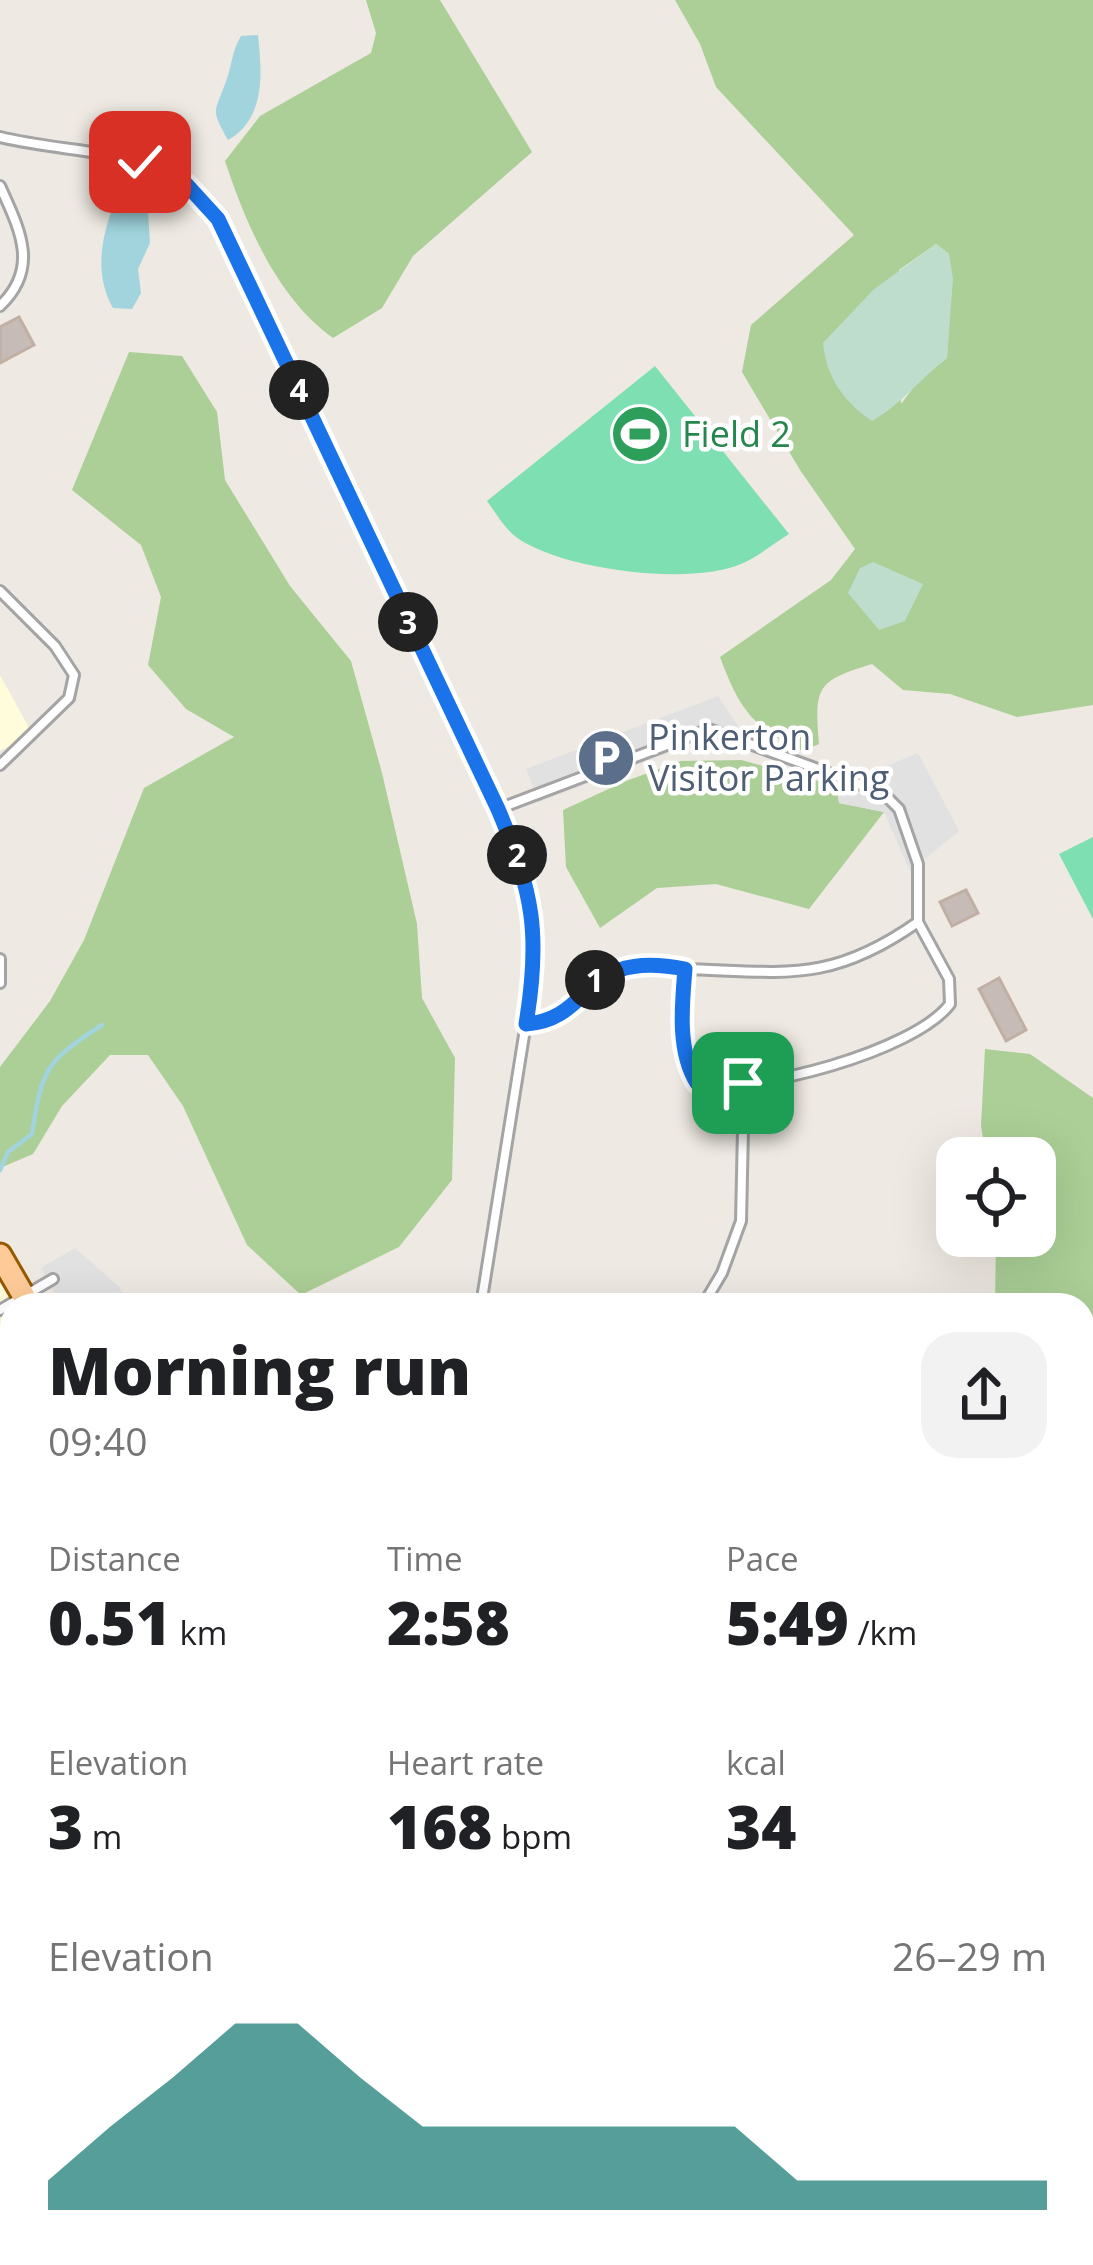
<!DOCTYPE html>
<html lang="en">
<head>
<meta charset="utf-8">
<style>
  :root { --surface:#fff; --page:#f2f2f2; --text:#202124; --muted:#757577; --accent:#0f766e }
  body { margin:0; font-family:"Open Sans",sans-serif; background:var(--page); color:var(--text); height:100vh; display:flex; flex-direction:column; font-size:45px; white-space:nowrap }
  * { box-sizing:border-box; margin:0 }
  p { font-size:39px; color:var(--muted) }
  .icon { flex:none; width:66px; height:66px; fill:none; stroke:currentColor; stroke-width:2; stroke-linecap:round; stroke-linejoin:round }
  .map { position:relative; flex:1; overflow:hidden }
  .sheet { position:absolute; left:0px; top:1293px; width:1095px; height:972px; display:flex; flex-direction:column; background:var(--surface); border-radius:36px 36px 0 0; box-shadow:0 12px 48px #0002 }
  .sheet>* { flex:none }
  .fabs { position:absolute; left:936px; top:1137px; display:grid; gap:24px }
  .fabs a { display:grid; place-items:center; width:120px; height:120px; border-radius:24px; background:var(--surface); box-shadow:0 12px 48px #0002; font-size:60px }
  .pin { position:absolute; display:grid; place-items:center; width:102px; height:102px; color:#fff; margin:-51px; border-radius:24px; box-shadow:0 6px 18px #0006 }
  .km { position:absolute; width:60px; height:60px; margin:-30px; border-radius:50%; background:#222; color:#fff; font-size:33px; line-height:60px; text-align:center }
  .round { display:grid; place-items:center; flex:none; width:126px; height:126px; border-radius:36px; background:var(--page) }
  .headline { display:flex; align-items:center; justify-content:space-between; height:204px; padding:0 48px }
  h1 { font-size:66px; font-weight:800; line-height:90px }
  .stats { display:grid; grid-template-columns:repeat(3,1fr); gap:18px; height:204px; padding:12px 48px }
  .stats div { display:grid; align-content:center }
  .stats b { font-size:60px; font-weight:800 }
  .stats small { font-size:33px; font-weight:400 }
  .stats p { font-size:33px }
  .chart { height:336px; padding:24px 48px }
  .chart p { display:flex; justify-content:space-between }
  .chart svg { width:100%; height:216px; margin-top:12px; fill:var(--accent); opacity:.7 }
  .map>svg:first-child { display:block }
  .education { fill:#fffcdb }
  .forest { fill:#abcf96; fill-rule:evenodd }
  .wetland { fill:#bfddcd }
  .pitch { fill:#7edfb2 }
  .parking { fill:#e1e1e1 }
  .water { fill:#a1d4dd }
  .lines { fill:none; stroke-linecap:round; stroke-linejoin:round }
  .stream { stroke:#a1d4dd; stroke-width:4.5 }
  .building { fill:#c6bbb6; stroke:#c0afa4; stroke-width:3 }
  .service-casing { stroke:#a4a4a4; stroke-width:14 }
  .pedestrian-casing { stroke:#a4a4a4; stroke-width:16 }
  .minor-casing { stroke:#a4a4a4; stroke-width:20 }
  .primary-casing { stroke:#965900; stroke-width:27 }
  .path { stroke:#fc6a65; stroke-width:3; stroke-dasharray:6 6; stroke-linecap:butt }
  .service { stroke:#fff; stroke-width:8 }
  .pedestrian { stroke:#fff; stroke-width:10 }
  .minor { stroke:#fff; stroke-width:14 }
  .primary { stroke:#fdca98; stroke-width:21 }
  .route-casing { stroke:#fff; stroke-width:24 }
  .route { stroke:#1a73e8; stroke-width:15 }
  .labels { text-anchor:middle; stroke-width:9; stroke-linejoin:round; paint-order:stroke }
  .leisure-label { font-size:36px; fill:#27864d; stroke:#fff; text-anchor:start }
  .service-label { font-size:36px; fill:#4e5e75; stroke:#fff; text-anchor:start }
</style>
</head>
<body>
<div class="map">
<svg width="1093" height="2265" viewBox="0 0 1093 2265">
  <rect width="100%" height="100%" fill="#eee9e2"/>
  <g class="education">
    <polygon points="0,675 32,733 0,751"/>
    <polygon points="0,1255 29,1305 12,1305 12,1731 0,1741"/>
    <polygon points="0,1785 12,1791 12,2253 565,2253 572,2265 0,2265"/>
  </g>
  <g class="forest">
    <path d="M 366,0 L 440,0 L 532,152 L 413,256 L 382,308 L 333,338 C 277,298 246,224 225,161 L 260,116 L 371,53 L 376,33 Z"/>
    <path d="M 675,0 L 1093,0 L 1093,705 L 1017,717 L 950,694 L 903,690 L 872,664 C 817,681 814,686 819,744 L 803,751 C 752,727 740,710 720,657 L 831,580 L 855,549 L 800,470 L 742,372 L 751,325 L 854,235 L 716,87 L 700,44 ZM 936,244 L 949,254 L 947,358 L 919,380 L 901,404 L 899,270 Z"/>
    <polygon points="129,352 182,356 217,412 225,480 290,586 351,661 382,773 417,924 422,998 455,1058 452,1180 399,1247 301,1295 247,1245 183,1106 148,1055 110,1055 62,1106 33,1154 0,1168 0,1067 50,1001 84,940 144,788 234,737 186,709 148,665 161,597 141,545 72,490"/>
    <polygon points="741,760 837,786 839,803 884,812 809,909 716,884 657,888 600,928 566,867 563,810 626,781 681,761"/>
    <polygon points="985,1049 1030,1054 1093,1098 1093,1752 1083,1763 1083,1305 995,1305 996,1236 1035,1236 1035,1158 986,1158 981,1126"/>
    <polygon points="1083,1829 1093,1842 1093,2031 1083,2028"/>
  </g>
  <g class="wetland">
    <path d="M 936,244 L 949,254 L 953,279 L 947,358 C 920,379 902,404 872,421 C 844,402 826,377 823,343 L 873,290 Z"/>
    <polygon points="873,562 923,584 905,621 879,630 848,593 860,568"/>
  </g>
  <g class="pitch">
    <path d="M 655,366 L 789,534 C 774,543 758,557 741,564 C 690,586 561,570 516,537 C 505,529 495,512 487,501 Z"/>
    <polygon points="1093,837 1093,919 1059,854"/>
  </g>
  <g class="parking">
    <polygon points="718,696 738,726 539,802 526,769"/>
    <polygon points="918,753 959,831 910,871 884,812 839,803 837,786"/>
    <polygon points="75,1248 120,1288 128,1305 61,1305 41,1268"/>
    <polygon points="0,1355 12,1377 12,1565 0,1543"/>
    <polygon points="8,2173 12,2176 12,2253 107,2253 105,2265 0,2265 0,2182"/>
  </g>
  <g class="water">
    <path d="M 258,35 C 262,73 266,118 228,140 C 211,109 214,114 225,84 C 232,67 231,53 241,36 Z"/>
    <path d="M 117,195 L 133,198 L 148,211 L 150,243 L 138,269 L 141,293 L 132,309 L 113,308 C 92,270 103,233 117,195 Z"/>
  </g>
  <g class="lines">
    <path class="stream" d="M 0,1170 L 8,1152 L 32,1134 C 42,1069 45,1062 102,1025"/>
  </g>
  <g class="building">
    <polygon points="19,317 34,345 0,363 0,327"/>
    <polygon points="966,890 978,913 952,926 940,902"/>
    <polygon points="999,978 1026,1030 1006,1041 979,989"/>
  </g>
  <g class="lines">
    <defs>
      <g id="service">
        <path d="M 0,137 C 87,158 156,142 218,219 L 498,809"/>
        <path d="M 0,186 C 20,230 40,268 0,306"/>
        <polyline points="0,591 55,646 74,675 69,698 0,765"/>
        <polyline points="0,959 0,983"/>
        <path d="M 526,1024 C 556,1022 570,1003 591,984 C 618,960 652,963 685,969"/>
        <path d="M 481,1305 L 533,979 C 538,916 522,867 498,809 L 709,729 L 864,786 L 887,797 L 899,809 L 918,864 L 918,922 L 949,979 L 950,1004 C 915,1051 753,1095 697,1083 L 685,1045 L 685,969 C 785,972 830,984 918,922"/>
        <polyline points="703,1305 722,1273 741,1221 744,1083"/>
        <polyline points="0,1310 53,1279"/>
        <polyline points="0,1524 12,1546"/>
        <polyline points="0,1726 12,1715"/>
        <polyline points="170,2253 171,2265"/>
      </g>
      <g id="pedestrian">
        <polyline points="0,1802 12,1814"/>
        <polyline points="0,1815 12,1854"/>
        <polyline points="10,1954 12,1932"/>
        <polyline points="0,1983 9,1952"/>
        <polyline points="0,2034 12,2027"/>
      </g>
      <g id="minor">
        <polyline points="1083,2228 1093,2224"/>
        <polyline points="957,2253 963,2265"/>
        <polyline points="980,2265 1013,2253"/>
      </g>
      <g id="primary">
        <polyline points="0,1255 29,1305"/>
        <polyline points="565,2253 572,2265"/>
      </g>
    </defs>
    <use href="#service" class="service-casing"/>
    <use href="#pedestrian" class="pedestrian-casing"/>
    <use href="#minor" class="minor-casing"/>
    <use href="#primary" class="primary-casing"/>
    <g class="path">
      <polyline points="108,2253 138,2257 152,2253"/>
      <polyline points="287,2253 293,2262 301,2264 313,2253"/>
      <polyline points="388,2254 405,2259 423,2253"/>
    </g>
    <use href="#service" class="service"/>
    <use href="#pedestrian" class="pedestrian"/>
    <use href="#minor" class="minor"/>
    <use href="#primary" class="primary"/>
  </g>
  <g class="lines">
    <defs>
      <path id="route" d="M 140,162 L 186,184 L 218,219 L 498,809 C 533,892 541,934 526,1024 C 595,1019 580,948 685,969 C 682,1005 677,1051 697,1083 L 730,1086 L 743,1083"/>
    </defs>
    <use href="#route" class="route-casing"/>
    <use href="#route" class="route"/>
  </g>
  <defs>
    <symbol id="stadium-disc" viewBox="-11 -11 22 22"><circle r="9.5" fill="#2e9e5b" stroke="#fff"/><path d="M0-5a6.5 5 0 1 0 0 10a6.5 5 0 1 0 0-10ZM-3.5-1.8h7v3.6h-7Z" fill="#fff"/></symbol>
    <symbol id="parking-disc" viewBox="-11 -11 22 22"><circle r="9.5" fill="#5c6f8a" stroke="#fff"/><path d="M-3.5-5.5H1a3.5 3.5 0 0 1 0 7H-1V5.5H-3.5ZM-1-3.4V-.6H.8a1.4 1.4 0 0 0 0-2.8Z" fill="#fff"/></symbol>
  </defs>
  <g fill-rule="evenodd">
    <use href="#stadium-disc" x="607" y="401" width="66" height="66"/>
    <use href="#parking-disc" x="573" y="725" width="66" height="66"/>
  </g>
  <g class="labels">
    <g class="leisure-label">
      <text x="682" y="447">Field 2</text>
    </g>
    <g class="service-label">
      <text x="648" y="750">Pinkerton<tspan x="648" dy="41">Visitor Parking</tspan></text>
    </g>
  </g>
</svg>
<div class="fabs">
<a><svg class="icon" aria-label="locate" viewBox="0 0 24 24"><circle cx="12" cy="12" r="6"/><path d="M12 2v4M12 18v4M2 12h4M18 12h4"/></svg></a>
</div>
<div class="pin" style="left:743px;top:1083px;background:#1e9e55"><svg class="icon" aria-label="arrive" viewBox="0 0 24 24"><path d="M6 21V4h12l-3 4 3 4H6"/></svg></div>
<div class="pin" style="left:140px;top:162px;background:#d93025"><svg class="icon" aria-label="check" viewBox="0 0 24 24"><path d="M5 12l5 5 9-10"/></svg></div>
<b class="km" style="left:595px;top:980px">1</b>
<b class="km" style="left:517px;top:855px">2</b>
<b class="km" style="left:408px;top:622px">3</b>
<b class="km" style="left:299px;top:390px">4</b>
<section class="sheet">
<div class="headline"><div><h1>Morning run</h1><p>09:40</p></div><a class="round"><svg class="icon" aria-label="share" viewBox="0 0 24 24"><path d="M12 15V3M7 8l5-5 5 5M5 13v7h14v-7"/></svg></a></div>
<div class="stats">
<div><p>Distance</p><b>0.51<small> km</small></b></div>
<div><p>Time</p><b>2:58</b></div>
<div><p>Pace</p><b>5:49<small> /km</small></b></div>
</div>
<div class="stats">
<div><p>Elevation</p><b>3<small> m</small></b></div>
<div><p>Heart rate</p><b>168<small> bpm</small></b></div>
<div><p>kcal</p><b>34</b></div>
</div>
<div class="chart"><p><span>Elevation</span>26–29 m</p>
<svg viewBox="0 0 160 44" preserveAspectRatio="none"><path d="M0 44V38L10 27L20 17L30 6L40 6L50 17L60 27L70 27L80 27L90 27L100 27L110 27L120 38L130 38L140 38L150 38L160 38V44z"/></svg>
</div>
</section>
</div>
</body>
</html>
